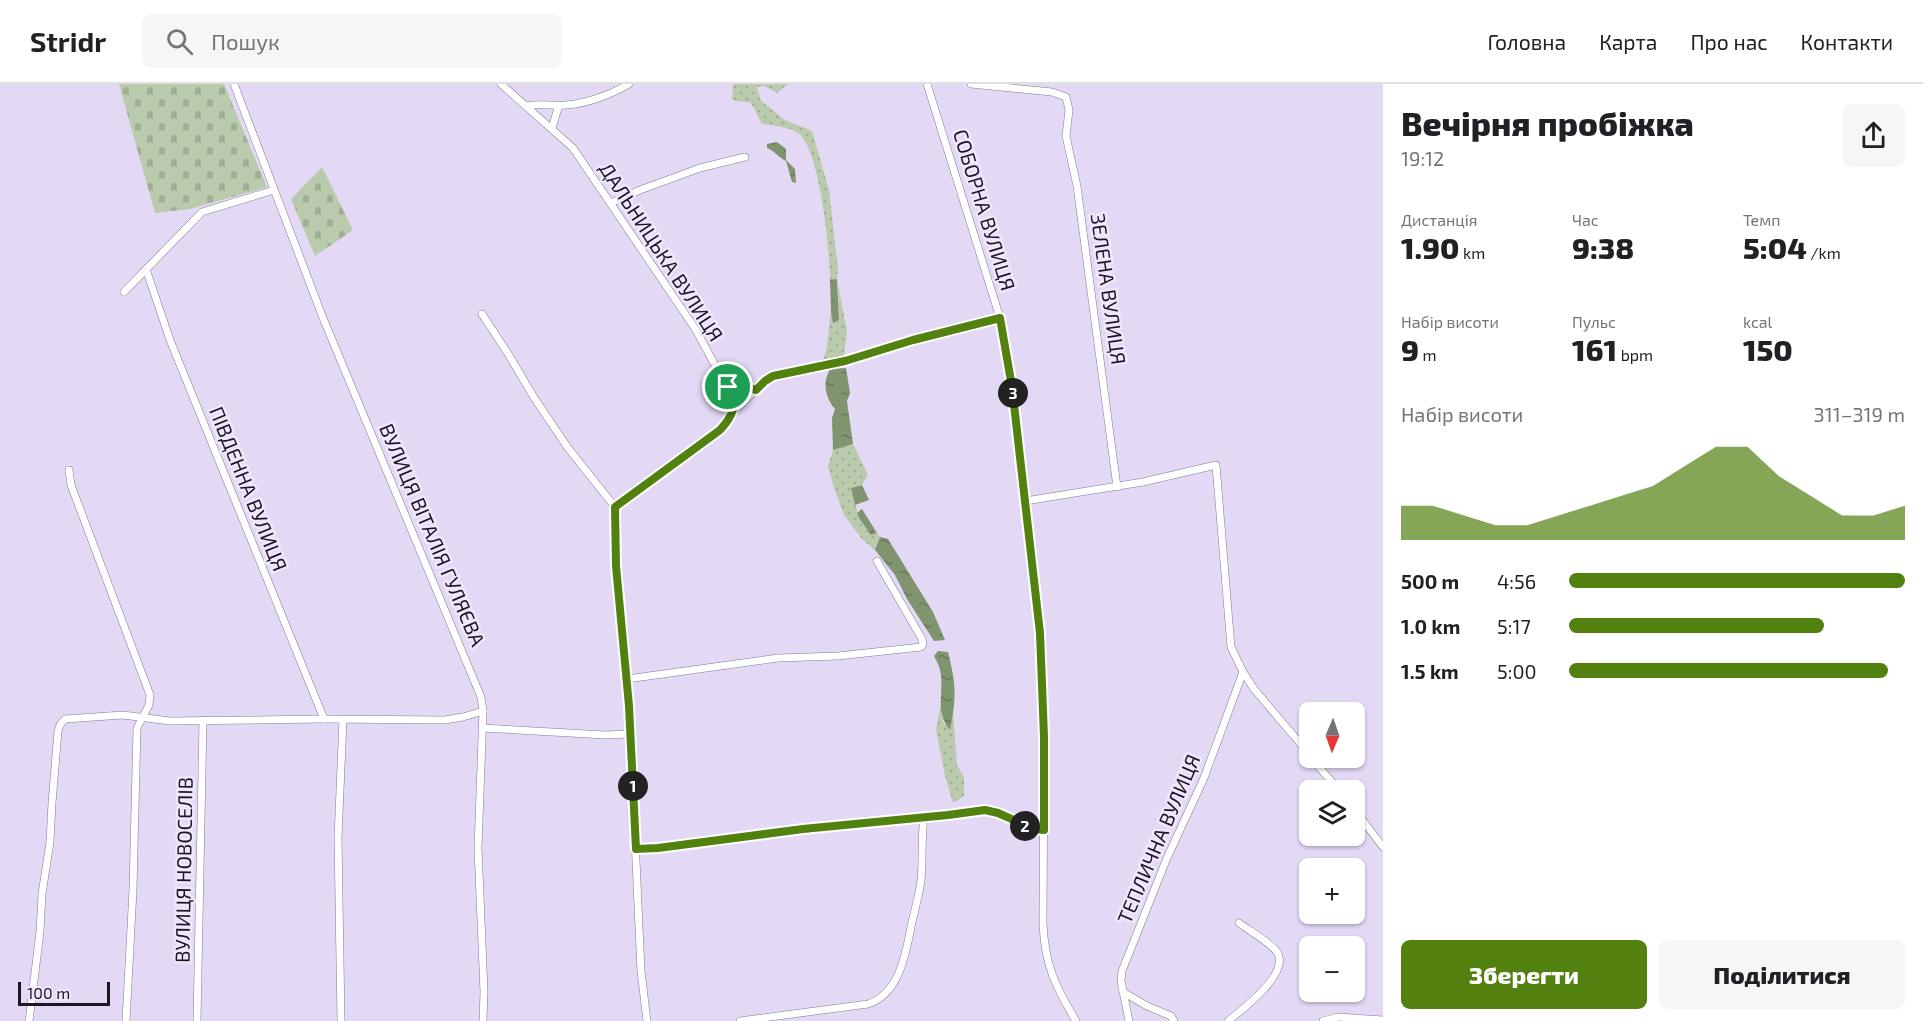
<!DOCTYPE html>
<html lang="uk">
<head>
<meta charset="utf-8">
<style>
  :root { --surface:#fff; --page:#f6f6f6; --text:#202124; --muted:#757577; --line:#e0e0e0; --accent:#52810f }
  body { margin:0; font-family:"Exo 2",sans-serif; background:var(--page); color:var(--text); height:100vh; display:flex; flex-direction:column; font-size:22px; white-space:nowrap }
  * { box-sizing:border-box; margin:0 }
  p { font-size:20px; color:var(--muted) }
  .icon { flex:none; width:33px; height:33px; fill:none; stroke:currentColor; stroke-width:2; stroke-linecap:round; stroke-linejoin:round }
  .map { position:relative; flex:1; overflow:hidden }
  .drawer { display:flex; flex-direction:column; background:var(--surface); width:540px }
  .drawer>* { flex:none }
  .needle { width:39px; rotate:182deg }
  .fabs { position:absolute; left:1299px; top:618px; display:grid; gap:12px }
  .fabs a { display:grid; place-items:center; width:66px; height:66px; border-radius:9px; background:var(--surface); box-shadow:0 2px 4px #0004; font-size:30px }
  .scale { position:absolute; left:18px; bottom:15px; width:92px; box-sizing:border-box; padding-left:6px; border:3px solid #1b1721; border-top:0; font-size:16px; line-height:21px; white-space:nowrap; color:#1b1721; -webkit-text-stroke:4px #f0e7fe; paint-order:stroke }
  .pin { position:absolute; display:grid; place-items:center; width:51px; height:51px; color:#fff; margin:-26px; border:3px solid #fff; border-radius:50%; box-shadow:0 2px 6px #0007 }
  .km { position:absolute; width:30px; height:30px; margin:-15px; border-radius:50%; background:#222; color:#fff; font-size:16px; line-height:30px; text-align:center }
  .round { display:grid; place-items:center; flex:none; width:63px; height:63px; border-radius:9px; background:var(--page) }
  .head { display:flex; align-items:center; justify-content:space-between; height:102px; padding:0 18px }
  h1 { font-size:33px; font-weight:800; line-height:45px }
  .figures { display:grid; grid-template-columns:repeat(3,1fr); gap:9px; height:102px; padding:6px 18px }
  .figures div { display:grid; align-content:center }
  .figures b { font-size:30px; font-weight:800 }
  .figures small { font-size:16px; font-weight:400 }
  .figures p { font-size:16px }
  .chart { height:168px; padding:12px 18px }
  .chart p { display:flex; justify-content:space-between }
  .chart svg { width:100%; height:108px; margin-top:6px; fill:var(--accent); opacity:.7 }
  .cta { display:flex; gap:12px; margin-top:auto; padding:12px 18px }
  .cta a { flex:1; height:69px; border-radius:9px; background:var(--accent); color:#fff; font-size:24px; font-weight:800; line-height:69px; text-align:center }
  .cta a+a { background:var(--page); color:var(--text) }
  ul { padding:0 18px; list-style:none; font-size:20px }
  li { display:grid; grid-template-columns:96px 72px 1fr; align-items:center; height:45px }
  li i { height:15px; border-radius:8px; background:var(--accent) }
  header { display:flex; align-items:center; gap:36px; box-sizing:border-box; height:84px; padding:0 30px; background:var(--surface); border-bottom:2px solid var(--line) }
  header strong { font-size:28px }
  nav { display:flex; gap:33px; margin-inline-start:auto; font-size:21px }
  .search { width:420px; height:54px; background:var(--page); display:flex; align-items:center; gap:15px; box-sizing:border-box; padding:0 21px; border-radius:9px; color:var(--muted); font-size:22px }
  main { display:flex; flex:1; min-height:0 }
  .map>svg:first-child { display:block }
  .grass { fill:url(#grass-dots) }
  .cemetery { fill:url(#cemetery-stones) }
  .water { fill:url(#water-ripples) }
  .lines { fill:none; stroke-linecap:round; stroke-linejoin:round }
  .street-casing { stroke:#837992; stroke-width:8 }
  .street { stroke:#fff; stroke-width:7 }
  .route-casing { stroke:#fff; stroke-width:12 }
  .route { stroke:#52810f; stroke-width:8 }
  .labels { text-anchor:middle; stroke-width:5; stroke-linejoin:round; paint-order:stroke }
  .street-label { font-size:20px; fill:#1b1721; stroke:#f0e7fe }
</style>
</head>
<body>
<header>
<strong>Stridr</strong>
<div class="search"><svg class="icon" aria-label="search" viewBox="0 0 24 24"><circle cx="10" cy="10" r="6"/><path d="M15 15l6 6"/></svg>Пошук</div>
<nav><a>Головна</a><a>Карта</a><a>Про нас</a><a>Контакти</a></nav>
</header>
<main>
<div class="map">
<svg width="1383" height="937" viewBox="0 0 1383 937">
  <defs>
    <pattern id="grass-dots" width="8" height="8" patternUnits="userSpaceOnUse" patternTransform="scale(1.5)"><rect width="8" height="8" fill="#bacbad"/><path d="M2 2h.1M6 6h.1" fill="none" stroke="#9fae95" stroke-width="1.8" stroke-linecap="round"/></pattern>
    <pattern id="cemetery-stones" width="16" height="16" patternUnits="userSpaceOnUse" patternTransform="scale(1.5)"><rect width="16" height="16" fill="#bacbad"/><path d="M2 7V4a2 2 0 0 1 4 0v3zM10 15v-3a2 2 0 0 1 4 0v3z" fill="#9fae95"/></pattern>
    <pattern id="water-ripples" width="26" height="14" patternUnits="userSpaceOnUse" patternTransform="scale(1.5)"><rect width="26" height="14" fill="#80946f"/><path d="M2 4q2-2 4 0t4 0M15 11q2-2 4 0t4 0" fill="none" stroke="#68785b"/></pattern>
  </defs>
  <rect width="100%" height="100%" fill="#e3d9f5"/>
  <g class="grass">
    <path d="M 733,0 L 788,0 L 777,9 L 764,2 L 757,3 L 761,17 L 785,36 L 812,47 L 829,106 L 838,185 L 837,195 L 830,196 C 830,168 820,64 798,49 C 789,43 773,41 762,40 L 751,19 L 732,16 Z"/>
    <path d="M 838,200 L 847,247 L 844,271 L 838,276 L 822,278 C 829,266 828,243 831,228 L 833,239 L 839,236 Z"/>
    <polygon points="853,360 868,391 862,401 851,404 859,434 871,451 877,449 880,453 875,466 862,455 844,431 834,404 828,382 833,366"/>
    <polygon points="941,620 943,638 950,645 953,628 957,681 964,693 964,712 953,719 945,692 936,645"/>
  </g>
  <g class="cemetery">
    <polygon points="119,0 224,0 267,103 190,125 155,129"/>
    <polygon points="322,83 353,146 315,172 291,115"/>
  </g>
  <g class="water">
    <path d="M 777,58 L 786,65 L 786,76 L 795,85 L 796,99 L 792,98 L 786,77 C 778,73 775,67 767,64 L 767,60 Z"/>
    <polygon points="837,195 839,236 833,239 831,228 830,196"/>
    <path d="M 846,284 L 850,309 L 847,317 L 853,360 L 833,366 L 832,334 L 835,325 C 825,313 822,299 830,285 Z"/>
    <polygon points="862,401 869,416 855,421 851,404"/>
    <polygon points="862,425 877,449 871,451 859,434 857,429"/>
    <polygon points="880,453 888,455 933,528 945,556 934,557 907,515 895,491 875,466"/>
    <path d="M 938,567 L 948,568 C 956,601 957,612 950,646 C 934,627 945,607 940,586 C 939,581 936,576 934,572 Z"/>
  </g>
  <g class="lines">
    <defs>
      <g id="street">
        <polyline points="234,0 323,234 481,613 483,627 478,764 484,908 483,937"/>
        <polyline points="501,0 573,64 696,246 734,316 733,328 720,346 615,423 617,482 629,622 641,887 647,937"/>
        <path d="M 927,0 L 1000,234 L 1008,273 L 1041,562 L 1044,653 L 1043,840 C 1045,881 1055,902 1076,937"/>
        <polyline points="971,0 1052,8 1066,13 1069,26 1066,52 1077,102 1117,403"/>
        <path d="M 528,22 C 541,19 552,22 566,21 C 586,20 612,10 629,0"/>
        <polyline points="552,44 559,21"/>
        <polyline points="611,119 640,106 700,84 745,73"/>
        <polyline points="146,185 170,256 324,635"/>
        <polyline points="124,208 202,128 274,106"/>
        <polyline points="482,230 507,268 533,312 568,364 615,423"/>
        <polyline points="728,303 747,303 756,306"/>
        <polyline points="733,328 765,297 773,292 816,282 845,277 913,256 1000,234"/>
        <polyline points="69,386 71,401 150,611 149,621 137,644 133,806 126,937"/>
        <polyline points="1025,417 1143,398 1216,381 1231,563 1243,588 1254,605 1310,671"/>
        <polyline points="627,595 778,574 838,572 921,563 923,560 922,555 877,477"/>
        <polyline points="482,644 605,651 630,650"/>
        <polyline points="1311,674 1339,706"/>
        <polyline points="1354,725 1383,763"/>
        <path d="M 636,765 L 658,764 L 803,745 L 985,726 C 1006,728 1023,743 1044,746"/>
        <polyline points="1123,908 1147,922 1171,932 1174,937"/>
        <polyline points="29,937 40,848 42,810 50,758 52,719 58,647 60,641 65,635 123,631 170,637 324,635 445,636 463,633 483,627"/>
        <polyline points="197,937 203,636"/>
        <polyline points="341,937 338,754 343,636"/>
        <path d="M 740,937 L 868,920 C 901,909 906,867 912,838 C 915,825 919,811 921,797 C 923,776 921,755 924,733"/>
        <polyline points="1129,937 1121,897 1122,887 1167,774 1204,694 1243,588"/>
        <path d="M 1228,937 C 1242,926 1291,889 1277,868 C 1270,858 1250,847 1239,839"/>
        <polyline points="1323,937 1338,933 1383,936"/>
      </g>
    </defs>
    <use href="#street" class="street-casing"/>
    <use href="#street" class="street"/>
  </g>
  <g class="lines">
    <defs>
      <path id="route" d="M 1000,234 L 1012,303 L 1040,549 L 1044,653 L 1044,746 L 1034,745 L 998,729 L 985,726 L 948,731 L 803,745 L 658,764 L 636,765 L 629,622 L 616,482 L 615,423 L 720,346 C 733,332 738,321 728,303 L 747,303 L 756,306 L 765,297 L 773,292 L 845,277 L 913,256 Z"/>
    </defs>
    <use href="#route" class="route-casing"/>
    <use href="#route" class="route"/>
  </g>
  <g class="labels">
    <g class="street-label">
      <text transform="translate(984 126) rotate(73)" y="7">СОБОРНА ВУЛИЦЯ</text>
      <text transform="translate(661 168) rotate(57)" y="7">ДАЛЬНИЦЬКА ВУЛИЦЯ</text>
      <text transform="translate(1108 205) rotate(82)" y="7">ЗЕЛЕНА ВУЛИЦЯ</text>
      <text transform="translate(248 405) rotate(68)" y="7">ПІВДЕННА ВУЛИЦЯ</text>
      <text transform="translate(432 451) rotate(67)" y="7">ВУЛИЦЯ ВІТАЛІЯ ГУЛЯЄВА</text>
      <text transform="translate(1159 755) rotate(-67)" y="7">ТЕПЛИЧНА ВУЛИЦЯ</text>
      <text transform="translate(184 786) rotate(-89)" y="7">ВУЛИЦЯ НОВОСЕЛІВ</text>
    </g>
  </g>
</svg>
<div class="fabs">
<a><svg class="needle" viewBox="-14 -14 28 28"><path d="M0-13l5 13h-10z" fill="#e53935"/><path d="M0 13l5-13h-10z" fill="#757577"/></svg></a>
<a><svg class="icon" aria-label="layers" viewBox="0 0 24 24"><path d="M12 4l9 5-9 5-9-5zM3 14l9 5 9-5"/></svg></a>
<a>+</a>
<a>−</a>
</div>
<div class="scale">100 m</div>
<div class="pin" style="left:728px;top:303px;background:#1e9e55"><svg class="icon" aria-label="arrive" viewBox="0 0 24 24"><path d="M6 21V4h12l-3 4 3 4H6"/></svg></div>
<b class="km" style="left:633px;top:702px">1</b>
<b class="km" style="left:1025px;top:742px">2</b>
<b class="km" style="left:1013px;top:309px">3</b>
</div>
<section class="drawer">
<div class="head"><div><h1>Вечірня пробіжка</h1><p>19:12</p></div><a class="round"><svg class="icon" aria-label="share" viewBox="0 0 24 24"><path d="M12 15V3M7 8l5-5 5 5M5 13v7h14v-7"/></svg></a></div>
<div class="figures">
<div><p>Дистанція</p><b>1.90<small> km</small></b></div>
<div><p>Час</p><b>9:38</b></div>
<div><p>Темп</p><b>5:04<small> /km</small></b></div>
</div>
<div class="figures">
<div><p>Набір висоти</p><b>9<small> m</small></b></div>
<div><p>Пульс</p><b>161<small> bpm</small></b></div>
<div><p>kcal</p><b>150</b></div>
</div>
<div class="chart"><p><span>Набір висоти</span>311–319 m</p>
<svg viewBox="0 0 160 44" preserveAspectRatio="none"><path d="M0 44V30L10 30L20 34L30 38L40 38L50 34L60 30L70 26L80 22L90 14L100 6L110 6L120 18L130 26L140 34L150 34L160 30V44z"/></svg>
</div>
<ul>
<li><b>500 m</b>4:56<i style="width:100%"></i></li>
<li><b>1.0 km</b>5:17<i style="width:76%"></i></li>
<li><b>1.5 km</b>5:00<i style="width:95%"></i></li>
</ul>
<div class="cta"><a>Зберегти</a><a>Поділитися</a></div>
</section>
</main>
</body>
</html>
